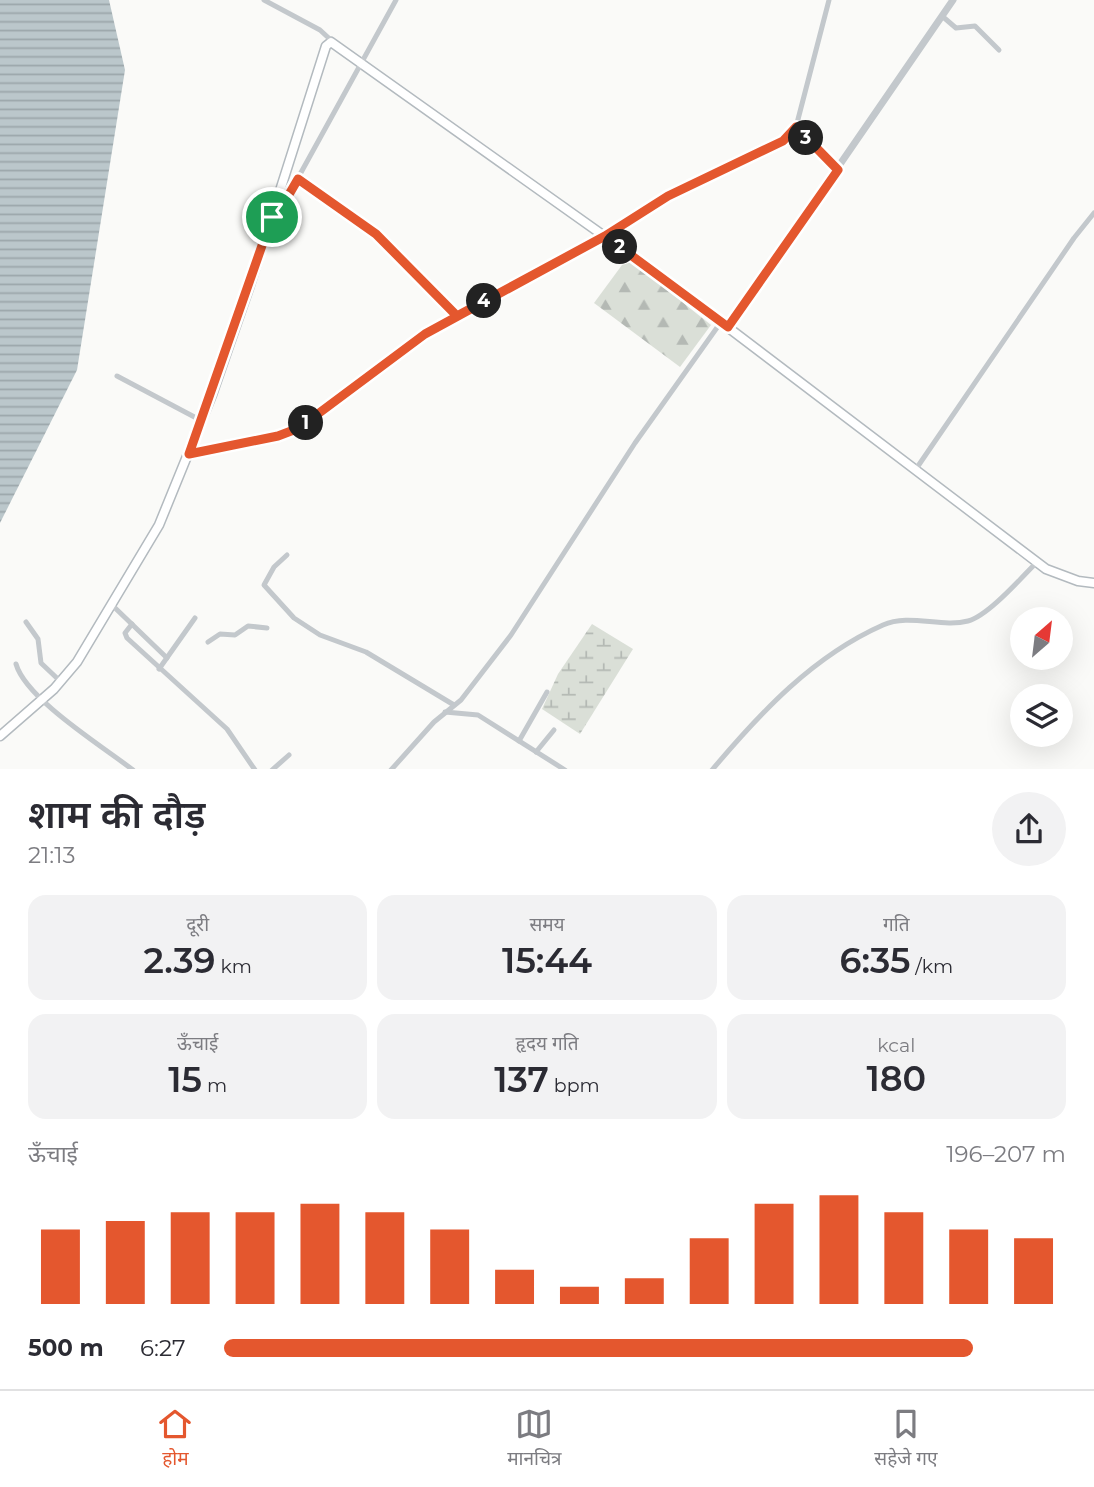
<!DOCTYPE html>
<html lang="hi">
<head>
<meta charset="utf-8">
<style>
  :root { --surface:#fff; --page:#f2f2f3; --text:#2b2b33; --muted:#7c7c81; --line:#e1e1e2; --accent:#e4572e }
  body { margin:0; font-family:Montserrat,"Noto Sans Devanagari",sans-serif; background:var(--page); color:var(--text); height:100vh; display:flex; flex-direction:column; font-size:26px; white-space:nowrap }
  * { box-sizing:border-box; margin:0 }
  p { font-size:23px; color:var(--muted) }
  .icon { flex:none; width:38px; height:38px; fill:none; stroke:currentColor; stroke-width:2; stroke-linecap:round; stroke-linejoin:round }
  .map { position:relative; height:769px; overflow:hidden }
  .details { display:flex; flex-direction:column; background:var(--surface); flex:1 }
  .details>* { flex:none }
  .needle { width:46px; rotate:28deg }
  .fabs { position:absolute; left:1010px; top:607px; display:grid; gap:14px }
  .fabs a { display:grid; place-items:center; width:63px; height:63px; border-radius:50%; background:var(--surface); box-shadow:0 7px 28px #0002; font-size:35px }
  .pin { position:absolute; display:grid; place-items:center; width:60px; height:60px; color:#fff; margin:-30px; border:4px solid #fff; border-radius:50%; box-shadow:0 2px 7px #0007 }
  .km { position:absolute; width:35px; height:35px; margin:-18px; border-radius:50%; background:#222; color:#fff; font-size:19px; line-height:35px; text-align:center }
  .round { display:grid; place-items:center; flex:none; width:74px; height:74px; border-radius:37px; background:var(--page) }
  .headline { display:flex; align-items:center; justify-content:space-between; height:119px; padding:0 28px }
  h1 { font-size:38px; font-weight:600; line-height:52px }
  .figures { display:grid; grid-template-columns:repeat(3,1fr); gap:10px; height:119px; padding:7px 28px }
  .figures div { display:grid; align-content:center; border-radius:18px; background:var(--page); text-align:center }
  .figures b { font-size:35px; font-weight:600 }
  .figures small { font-size:19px; font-weight:400 }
  .figures p { font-size:19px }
  .chart { height:196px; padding:14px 28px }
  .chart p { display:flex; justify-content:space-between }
  .chart svg { width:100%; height:126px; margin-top:7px; stroke:var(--accent); stroke-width:6 }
  ul { padding:0 28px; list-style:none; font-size:23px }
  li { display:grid; grid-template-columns:112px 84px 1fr; align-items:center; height:52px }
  li i { height:18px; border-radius:9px; background:var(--accent) }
  .tabs { display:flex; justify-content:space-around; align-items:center; height:98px; border-top:2px solid var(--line); background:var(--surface); font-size:19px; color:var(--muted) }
  .tabs a { display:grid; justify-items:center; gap:4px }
  .tabs .current { color:var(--accent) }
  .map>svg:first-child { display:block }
  .forest { fill:url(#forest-firs) }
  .wetland { fill:url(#wetland-marsh) }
  .water { fill:url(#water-rules) }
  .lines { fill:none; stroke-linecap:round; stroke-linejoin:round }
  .secondary-casing { stroke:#b3babf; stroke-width:11 }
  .minor { stroke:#c3c8cc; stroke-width:5 }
  .tertiary { stroke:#c3c8cc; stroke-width:7 }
  .secondary { stroke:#fff; stroke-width:8 }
  .route-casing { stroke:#fff; stroke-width:14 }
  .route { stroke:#e4572e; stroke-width:9 }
</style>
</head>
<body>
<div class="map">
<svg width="1094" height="770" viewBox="0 0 1094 770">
  <defs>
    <pattern id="forest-firs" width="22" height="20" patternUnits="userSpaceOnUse" patternTransform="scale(1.75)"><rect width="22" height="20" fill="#dadfd7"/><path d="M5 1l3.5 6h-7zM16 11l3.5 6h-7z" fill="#b4b9b4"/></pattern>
    <pattern id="wetland-marsh" width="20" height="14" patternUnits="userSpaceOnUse" patternTransform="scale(1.75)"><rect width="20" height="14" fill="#dadfd7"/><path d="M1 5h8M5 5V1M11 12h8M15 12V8" fill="none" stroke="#b4b9b4"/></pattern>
    <pattern id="water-rules" width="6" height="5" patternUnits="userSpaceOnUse" patternTransform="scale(1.75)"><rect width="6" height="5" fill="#bbc7cb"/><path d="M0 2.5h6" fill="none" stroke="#9ca6aa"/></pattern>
  </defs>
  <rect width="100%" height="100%" fill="#fafaf8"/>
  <polygon class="forest" points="632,262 711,325 680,367 594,303 622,265"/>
  <polygon class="wetland" points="592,624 633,649 580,734 542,709 558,674"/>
  <polygon class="water" points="0,0 109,0 125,70 77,370 0,523"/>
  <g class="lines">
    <defs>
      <polyline id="secondary" points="0,736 54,689 77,662 159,525 212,395 249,288 326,46 331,42 659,275 1046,569 1078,581 1094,583"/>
    </defs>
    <use href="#secondary" class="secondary-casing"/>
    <g class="minor">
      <polyline points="264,0 320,30 333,42"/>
      <polyline points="942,16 956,28 975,26 999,50"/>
      <polyline points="796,127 838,170"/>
      <polyline points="298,179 376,234 457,316"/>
      <polyline points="272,217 282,207 396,0"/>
      <polyline points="117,376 202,421"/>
      <polyline points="189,454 278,436 299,428 425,334 605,236 668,196 788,138 796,127 829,0"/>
      <polyline points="916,469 1074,238 1094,213"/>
      <polyline points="287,555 274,567 264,585 294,618 320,635 366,652 454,705"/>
      <polyline points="112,605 167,658"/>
      <polyline points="26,622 38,639 41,663 61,682"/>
      <polyline points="132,624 125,633 127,638 227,729 255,770"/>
      <polyline points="208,642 220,634 235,635 248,626 267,628"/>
      <path d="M 16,664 C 26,699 102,746 133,770"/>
      <polyline points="159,669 195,618"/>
      <polyline points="445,712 478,715 565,770"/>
      <polyline points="519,741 547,692"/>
      <polyline points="536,752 554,730"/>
      <polyline points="272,770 289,755"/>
      <polyline points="391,770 434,722 461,700 511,635 635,443 721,322"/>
      <path d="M 712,770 C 761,712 813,656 883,625 C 909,613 941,628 968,621 C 988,616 1021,578 1037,562"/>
    </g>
    <polyline class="tertiary" points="728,327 953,0"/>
    <use href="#secondary" class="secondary"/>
  </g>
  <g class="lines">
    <defs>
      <polyline id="route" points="272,217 189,454 278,436 299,428 425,334 605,236 728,327 838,170 796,127 783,141 668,196 605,236 457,316 376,234 298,179 280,210 272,217"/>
    </defs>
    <use href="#route" class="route-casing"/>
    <use href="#route" class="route"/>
  </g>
</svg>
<div class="fabs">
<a><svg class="needle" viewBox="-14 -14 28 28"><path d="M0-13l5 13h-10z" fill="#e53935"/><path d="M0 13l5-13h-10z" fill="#7c7c81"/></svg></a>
<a><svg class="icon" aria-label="layers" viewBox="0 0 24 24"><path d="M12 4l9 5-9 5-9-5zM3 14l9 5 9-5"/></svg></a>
</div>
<div class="pin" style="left:272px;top:217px;background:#1e9e55"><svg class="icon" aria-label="arrive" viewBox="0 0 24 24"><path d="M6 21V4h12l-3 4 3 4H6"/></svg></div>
<b class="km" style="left:306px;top:423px">1</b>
<b class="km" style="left:620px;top:247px">2</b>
<b class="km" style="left:806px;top:138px">3</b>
<b class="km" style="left:484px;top:301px">4</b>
</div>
<section class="details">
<div class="headline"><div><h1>शाम की दौड़</h1><p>21:13</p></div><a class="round"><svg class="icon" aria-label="share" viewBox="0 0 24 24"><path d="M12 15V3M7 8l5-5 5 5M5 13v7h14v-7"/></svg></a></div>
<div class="figures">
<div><p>दूरी</p><b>2.39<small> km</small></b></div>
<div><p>समय</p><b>15:44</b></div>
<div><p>गति</p><b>6:35<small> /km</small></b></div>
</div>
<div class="figures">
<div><p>ऊँचाई</p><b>15<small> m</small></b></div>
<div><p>हृदय गति</p><b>137<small> bpm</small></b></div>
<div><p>kcal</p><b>180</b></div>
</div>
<div class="chart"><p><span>ऊँचाई</span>196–207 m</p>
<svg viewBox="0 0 160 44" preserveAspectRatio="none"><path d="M5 44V18M15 44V15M25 44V12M35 44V12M45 44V9M55 44V12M65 44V18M75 44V32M85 44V38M95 44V35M105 44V21M115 44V9M125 44V6M135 44V12M145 44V18M155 44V21"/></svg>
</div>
<ul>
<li><b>500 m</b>6:27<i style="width:89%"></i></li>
</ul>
</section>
<nav class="tabs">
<a class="current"><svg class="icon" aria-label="home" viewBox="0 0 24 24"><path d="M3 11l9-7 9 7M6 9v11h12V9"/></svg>होम</a>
<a><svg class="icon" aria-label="map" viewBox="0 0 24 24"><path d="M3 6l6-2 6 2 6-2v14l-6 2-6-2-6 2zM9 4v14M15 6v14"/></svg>मानचित्र</a>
<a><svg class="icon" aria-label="saved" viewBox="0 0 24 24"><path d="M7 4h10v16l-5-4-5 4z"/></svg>सहेजे गए</a>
</nav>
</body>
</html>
